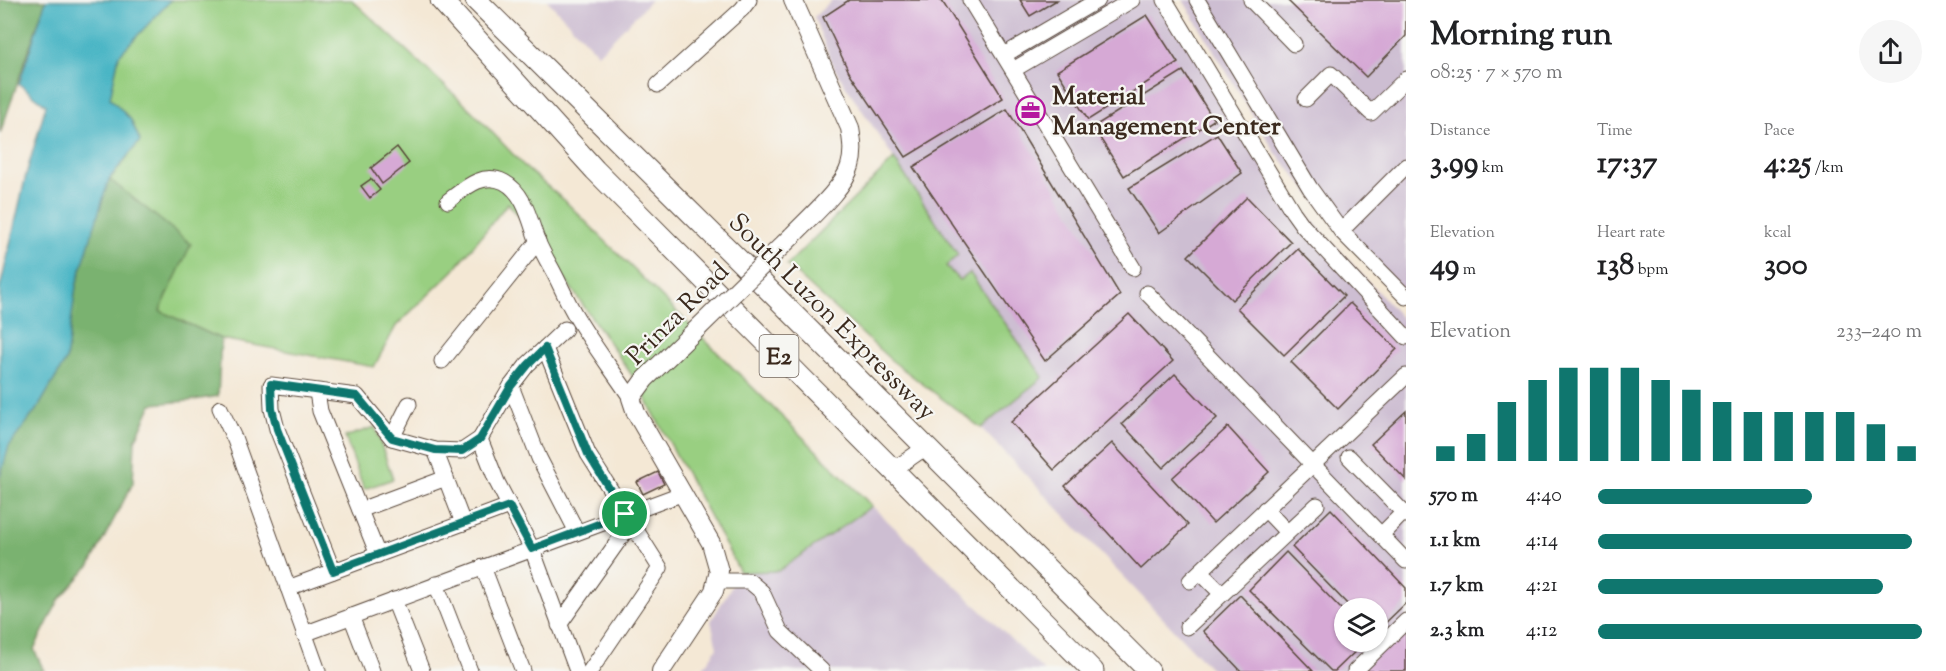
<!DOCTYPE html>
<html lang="en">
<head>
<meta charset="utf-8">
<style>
  :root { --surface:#fff; --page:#f6f6f6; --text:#202124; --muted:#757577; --accent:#0f766e }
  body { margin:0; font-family:"Sorts Mill Goudy",serif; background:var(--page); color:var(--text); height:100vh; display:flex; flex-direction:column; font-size:22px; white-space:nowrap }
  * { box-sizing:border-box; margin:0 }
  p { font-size:20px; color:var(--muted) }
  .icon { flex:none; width:33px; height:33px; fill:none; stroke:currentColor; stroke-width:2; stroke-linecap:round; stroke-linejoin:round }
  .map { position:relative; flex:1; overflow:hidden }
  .details { display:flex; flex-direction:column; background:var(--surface); width:540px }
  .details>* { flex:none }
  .buttons { position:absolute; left:1334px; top:598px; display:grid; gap:12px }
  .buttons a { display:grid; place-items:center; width:54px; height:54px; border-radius:50%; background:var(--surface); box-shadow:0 2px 4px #0004; font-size:30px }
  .pin { position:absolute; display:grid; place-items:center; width:51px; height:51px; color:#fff; margin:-26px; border:3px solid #fff; border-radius:50%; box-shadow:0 2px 6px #0007 }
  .round { display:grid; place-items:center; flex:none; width:63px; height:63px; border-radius:32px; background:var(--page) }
  .overview { display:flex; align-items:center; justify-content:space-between; height:102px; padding:0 24px }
  h1 { font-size:33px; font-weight:700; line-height:45px }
  .figures { display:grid; grid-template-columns:repeat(3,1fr); gap:9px; height:102px; padding:6px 24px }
  .figures div { display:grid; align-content:center }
  .figures b { font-size:30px; font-weight:700 }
  .figures small { font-size:16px; font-weight:400 }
  .figures p { font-size:16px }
  .chart { height:168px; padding:12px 24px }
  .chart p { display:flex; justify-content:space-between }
  .chart svg { width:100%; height:108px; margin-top:6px; stroke:var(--accent); stroke-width:6 }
  ul { padding:0 24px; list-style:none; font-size:20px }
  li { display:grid; grid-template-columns:96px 72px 1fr; align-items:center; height:45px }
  li i { height:15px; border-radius:8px; background:var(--accent) }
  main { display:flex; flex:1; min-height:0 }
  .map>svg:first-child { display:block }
  .industrial { fill:#cdbed2; fill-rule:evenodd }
  .green { fill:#99cf81; stroke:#6a7c50; stroke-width:1.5 }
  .forest { fill:#7ab26f; stroke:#5a6e46; stroke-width:1.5 }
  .water { fill:#48b5c5; stroke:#427072; stroke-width:1.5 }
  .building { fill:#d6a9d5 }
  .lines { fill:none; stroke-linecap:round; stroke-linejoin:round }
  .minor-casing { stroke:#574639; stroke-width:17 }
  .major-casing { stroke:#574639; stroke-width:20 }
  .highway-casing { stroke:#574639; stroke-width:23 }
  .minor { stroke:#fff; stroke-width:15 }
  .major { stroke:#fff; stroke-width:18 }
  .highway { stroke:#fff; stroke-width:21 }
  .major-bridge-casing { stroke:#574639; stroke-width:20; stroke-linecap:butt }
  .major-bridge { stroke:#fff; stroke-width:18 }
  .route-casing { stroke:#fff; stroke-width:12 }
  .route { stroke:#0f766e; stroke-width:8 }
  .labels { text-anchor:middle; stroke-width:4.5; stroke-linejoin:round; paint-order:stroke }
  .shield { fill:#f6f6f2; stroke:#73675e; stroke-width:1.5 }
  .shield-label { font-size:24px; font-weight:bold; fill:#3b2a1e }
  .poi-label { font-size:26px; font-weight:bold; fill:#3b2a1e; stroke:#f6f6f2; text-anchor:start }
  .street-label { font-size:26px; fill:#3b2a1e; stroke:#f6f6f2 }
</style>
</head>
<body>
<main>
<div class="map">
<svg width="1406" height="671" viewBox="0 0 1406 671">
  <rect width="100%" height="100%" fill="#f6f6f2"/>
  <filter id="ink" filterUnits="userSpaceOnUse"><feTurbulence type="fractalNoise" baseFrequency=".0167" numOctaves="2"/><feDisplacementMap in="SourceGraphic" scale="12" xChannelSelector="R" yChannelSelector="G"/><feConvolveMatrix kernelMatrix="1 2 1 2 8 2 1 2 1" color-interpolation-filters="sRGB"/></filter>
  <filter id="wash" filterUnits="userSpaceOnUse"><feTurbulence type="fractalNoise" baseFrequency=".008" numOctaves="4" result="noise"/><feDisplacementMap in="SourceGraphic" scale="24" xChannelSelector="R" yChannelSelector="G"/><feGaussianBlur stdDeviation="1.35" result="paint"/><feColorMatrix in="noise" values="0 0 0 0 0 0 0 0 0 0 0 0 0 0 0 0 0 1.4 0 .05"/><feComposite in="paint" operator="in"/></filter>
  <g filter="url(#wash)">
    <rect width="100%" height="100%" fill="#f4e8d5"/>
    <g class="industrial">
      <polygon points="547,0 651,0 598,54"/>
      <path d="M 832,0 L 1161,0 L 1263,166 L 1406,323 L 1406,671 L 1213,671 L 981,428 L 1043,378 L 970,273 L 959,280 L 946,266 L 958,255 L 834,68 L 814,17 ZM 1344,609 L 1377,609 L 1377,642 L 1344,642 Z"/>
      <polygon points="1183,0 1406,0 1406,300 1402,304 1275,152"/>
      <polygon points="872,506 1044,671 701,671 717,648 711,621 740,572 778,571"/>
    </g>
    <g class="green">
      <polygon points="171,0 352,0 471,110 527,169 565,201 872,506 778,571 740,572 636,381 532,232 508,203 453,271 396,326 374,367 221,339 160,311 110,179 140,141 131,120 110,98 119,55"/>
      <polygon points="894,159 958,255 946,266 959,280 970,273 1043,377 981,428 891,360 787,265"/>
      <polygon points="375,427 393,479 364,489 345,437"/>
    </g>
    <g class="forest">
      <polygon points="0,0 46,0 0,134"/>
      <polygon points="109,179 191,244 160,311 221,339 218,396 188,401 152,404 135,441 133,483 90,565 59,600 34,649 44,671 0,671 0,476 9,446 39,406 66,360 76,286"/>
    </g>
    <polygon class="water" points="46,0 171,0 119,55 110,98 131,120 140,141 109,179 76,286 66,360 39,406 9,446 0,477 0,288 26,175 46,105 19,84"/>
    <g id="blocks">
      <g class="building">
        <polygon points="849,0 942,0 1003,98 906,157 849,72 823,17"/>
        <polygon points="1020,0 1057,0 1030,16"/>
        <polygon points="1287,0 1406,0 1406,36 1366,77"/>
        <polygon points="1147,15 1178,63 1088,120 1057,71"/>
        <polygon points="1183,71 1214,120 1124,176 1093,127"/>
        <polygon points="1007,109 1120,295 1045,361 913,167"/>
        <polygon points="1217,134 1242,173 1159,233 1129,188"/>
        <polygon points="397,147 409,163 382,184 371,168"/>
        <polygon points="371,179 380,190 370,198 361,186"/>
        <polygon points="1247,197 1291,242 1232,300 1188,256"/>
        <polygon points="1298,249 1344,296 1284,355 1237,308"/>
        <polygon points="1350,303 1397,349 1338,409 1291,362"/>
        <polygon points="1129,314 1173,361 1054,470 1011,422"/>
        <polygon points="1175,374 1217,418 1163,468 1122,424"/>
        <polygon points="1406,411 1406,480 1371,444"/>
        <polygon points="1228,427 1269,472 1213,523 1172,478"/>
        <polygon points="1112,443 1188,525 1141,569 1065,486"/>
        <polygon points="658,472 664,484 643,494 637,482"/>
        <polygon points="1331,509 1406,588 1406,603 1377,631 1377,609 1352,609 1292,547"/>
        <polygon points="1286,552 1344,612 1344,642 1365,642 1335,671 1331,671 1249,590"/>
        <polygon points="1240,595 1313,671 1241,671 1203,631"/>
        <polygon points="1406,626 1406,671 1361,671"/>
      </g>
    </g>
  </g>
  <g filter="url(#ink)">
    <use href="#blocks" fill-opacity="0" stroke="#574639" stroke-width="1.5"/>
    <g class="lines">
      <defs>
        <g id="minor">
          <polyline points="970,0 1133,268"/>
          <polyline points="1165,0 1293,212 1303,226 1406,337"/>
          <polyline points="1197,0 1310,188 1341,231 1406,297"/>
          <polyline points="1251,0 1294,44"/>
          <polyline points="1004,55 1098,0"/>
          <polyline points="1013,70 1132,0"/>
          <polyline points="658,85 742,9 749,0"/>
          <polyline points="1306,99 1331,74 1371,113 1406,79"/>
          <path d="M 448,201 C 464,189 482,171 504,182 C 525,193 530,221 537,240 C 542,252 548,262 554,273 C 562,288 568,304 577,318 C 593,345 613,371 631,398"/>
          <polyline points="1341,231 1406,166"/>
          <polyline points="1147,293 1406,561"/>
          <polyline points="545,348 588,454 660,568 590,671"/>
          <polyline points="442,361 538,241"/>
          <polyline points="511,386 539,458 577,532"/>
          <polyline points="317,392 320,411 378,555"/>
          <polyline points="220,408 235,440 318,671"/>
          <polyline points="392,438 409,404"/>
          <polyline points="480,439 497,482 532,549 577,671"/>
          <polyline points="435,450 463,523"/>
          <polyline points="1349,457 1406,515"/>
          <polyline points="891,469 903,463 926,447"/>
          <polyline points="1265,509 1287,532"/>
          <polyline points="360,510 446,478"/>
          <polyline points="1381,535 1404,512"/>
          <polyline points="483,567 523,671"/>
          <polyline points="333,571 277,429 272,409 271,385 357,396 392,438 435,450 462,451 480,439 511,386 527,365 565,329"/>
          <polyline points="1200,572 1222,594"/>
          <polyline points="717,581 749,581 762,592 780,631 822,671"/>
          <polyline points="1190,581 1406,376"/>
          <polyline points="436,584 470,671"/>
          <polyline points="288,588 509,506"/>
          <polyline points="394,600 422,671"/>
          <polyline points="351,616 372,671"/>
          <polyline points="559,625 631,523"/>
          <polyline points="1187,627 1317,505"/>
          <polyline points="304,634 681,494"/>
          <polyline points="1355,671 1406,621"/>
        </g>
        <g id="major">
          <path d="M 792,236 C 808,219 844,188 850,166 C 854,153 852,141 850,128 L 793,0"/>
          <polyline points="661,671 714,591 719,571 711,543 636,413 631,398 645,379 699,327"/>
        </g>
        <g id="highway">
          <polyline points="441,0 595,170 1093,671"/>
          <polyline points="476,0 774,295 1149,671"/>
        </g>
      </defs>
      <use href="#minor" class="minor-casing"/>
      <use href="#major" class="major-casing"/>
      <use href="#highway" class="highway-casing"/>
      <use href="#minor" class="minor"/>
      <use href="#major" class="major"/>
      <use href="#highway" class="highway"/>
      <defs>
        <polyline id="major-bridge" points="699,327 792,236"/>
      </defs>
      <use href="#major-bridge" class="major-bridge-casing"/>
      <use href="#major-bridge" class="major-bridge"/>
    </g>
  </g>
  <g class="lines" filter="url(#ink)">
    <defs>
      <polygon id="route" points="545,348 588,454 625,514 532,549 509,506 333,571 277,429 272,409 271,384 357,396 392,438 435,450 462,451 480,439 511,386 528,365"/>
    </defs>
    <use href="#route" class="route-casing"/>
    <use href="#route" class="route"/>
  </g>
  <defs>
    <symbol id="office-ring" viewBox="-11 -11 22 22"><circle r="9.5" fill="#f6f6f2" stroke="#b5179e" stroke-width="1.5"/><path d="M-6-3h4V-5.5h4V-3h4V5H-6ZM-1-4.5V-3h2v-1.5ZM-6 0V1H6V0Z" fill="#b5179e"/></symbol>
  </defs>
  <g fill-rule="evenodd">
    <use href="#office-ring" x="1014" y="94" width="33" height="33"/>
  </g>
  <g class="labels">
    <rect class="shield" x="759.5" y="335" width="39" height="42" rx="4.5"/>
    <g class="shield-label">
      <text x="779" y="364">E2</text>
    </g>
    <g class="poi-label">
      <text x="1052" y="104">Material<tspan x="1052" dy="30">Management Center</tspan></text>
    </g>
    <g class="street-label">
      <text transform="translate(677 313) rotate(-45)" y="9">Prinza Road</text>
      <text transform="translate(833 316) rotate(45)" y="9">South Luzon Expressway</text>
    </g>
  </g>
</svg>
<div class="buttons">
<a><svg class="icon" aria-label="layers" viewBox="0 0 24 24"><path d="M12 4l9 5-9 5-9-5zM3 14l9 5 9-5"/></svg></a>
</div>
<div class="pin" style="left:625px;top:514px;background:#1e9e55"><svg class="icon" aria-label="arrive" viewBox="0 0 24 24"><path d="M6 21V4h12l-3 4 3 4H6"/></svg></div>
</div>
<section class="details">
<div class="overview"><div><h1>Morning run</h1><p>08:25 · 7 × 570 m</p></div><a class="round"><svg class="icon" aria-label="share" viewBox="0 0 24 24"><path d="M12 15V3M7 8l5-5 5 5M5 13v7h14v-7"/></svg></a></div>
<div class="figures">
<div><p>Distance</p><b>3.99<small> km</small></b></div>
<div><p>Time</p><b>17:37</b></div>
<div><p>Pace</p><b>4:25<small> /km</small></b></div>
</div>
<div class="figures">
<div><p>Elevation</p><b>49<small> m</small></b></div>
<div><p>Heart rate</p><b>138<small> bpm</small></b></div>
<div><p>kcal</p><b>300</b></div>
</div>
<div class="chart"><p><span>Elevation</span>233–240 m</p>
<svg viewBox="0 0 160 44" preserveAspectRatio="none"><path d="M5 44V38M15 44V33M25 44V20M35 44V11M45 44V6M55 44V6M65 44V6M75 44V11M85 44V15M95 44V20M105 44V24M115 44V24M125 44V24M135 44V24M145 44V29M155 44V38"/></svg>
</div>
<ul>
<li><b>570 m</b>4:40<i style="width:66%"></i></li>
<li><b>1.1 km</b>4:14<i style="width:97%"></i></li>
<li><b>1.7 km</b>4:21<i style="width:88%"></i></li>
<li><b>2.3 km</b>4:12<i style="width:100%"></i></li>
</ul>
</section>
</main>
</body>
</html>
